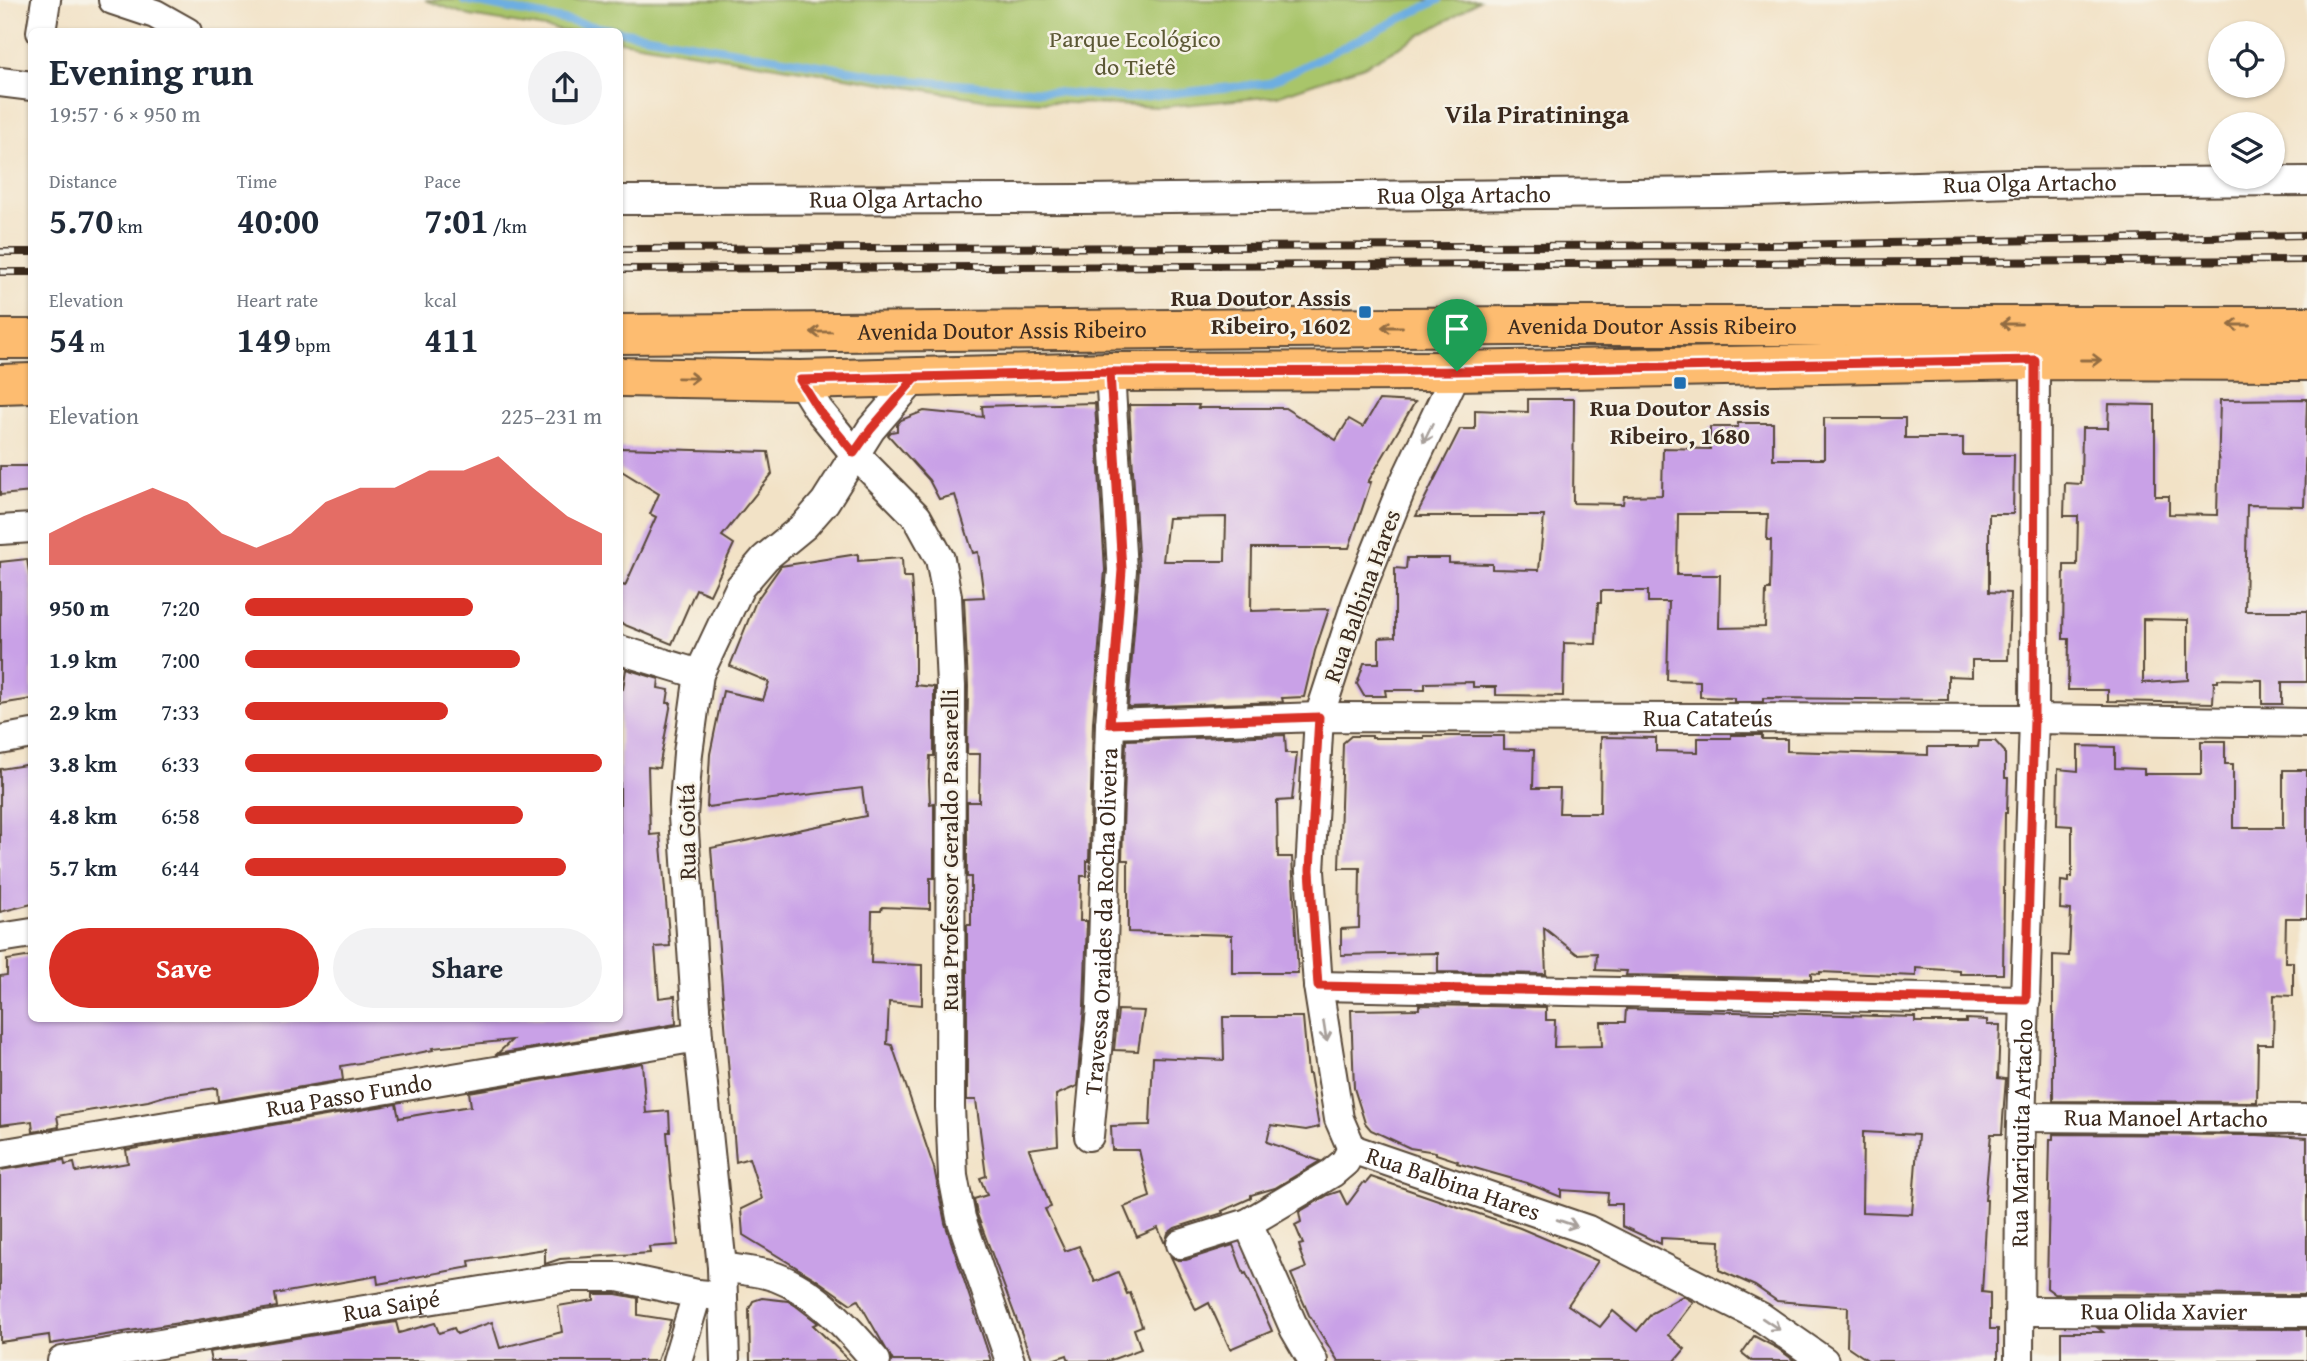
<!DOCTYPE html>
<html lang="en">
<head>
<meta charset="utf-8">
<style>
  :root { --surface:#fff; --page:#f2f2f3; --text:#1f2937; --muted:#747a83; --accent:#d93025 }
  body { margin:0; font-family:"Gentium Book Plus",serif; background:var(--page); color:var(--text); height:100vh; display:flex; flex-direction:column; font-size:26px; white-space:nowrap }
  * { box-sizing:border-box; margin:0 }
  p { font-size:23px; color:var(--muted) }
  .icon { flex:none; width:38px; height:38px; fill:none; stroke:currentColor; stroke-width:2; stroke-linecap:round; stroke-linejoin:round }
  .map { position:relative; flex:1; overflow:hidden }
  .sheet { position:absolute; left:28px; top:28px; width:595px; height:994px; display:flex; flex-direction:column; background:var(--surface); border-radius:10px; box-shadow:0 2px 5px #0004 }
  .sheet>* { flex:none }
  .tools { position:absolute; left:2208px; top:21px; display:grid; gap:14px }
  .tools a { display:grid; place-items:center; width:77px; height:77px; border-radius:50%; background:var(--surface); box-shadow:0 2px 5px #0004; font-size:35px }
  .pin { position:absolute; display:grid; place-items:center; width:60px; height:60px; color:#fff; margin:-72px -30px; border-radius:50% 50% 50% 0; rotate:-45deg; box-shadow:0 0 7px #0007 }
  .pin .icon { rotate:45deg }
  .round { display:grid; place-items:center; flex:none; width:74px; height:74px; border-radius:37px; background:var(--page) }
  .headline { display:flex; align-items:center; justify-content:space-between; height:119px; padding:0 21px }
  h1 { font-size:38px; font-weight:700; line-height:52px }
  .stats { display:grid; grid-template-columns:repeat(3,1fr); gap:10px; height:119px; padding:7px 21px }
  .stats div { display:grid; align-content:center }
  .stats b { font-size:35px; font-weight:700 }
  .stats small { font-size:19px; font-weight:400 }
  .stats p { font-size:19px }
  .chart { height:196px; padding:14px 21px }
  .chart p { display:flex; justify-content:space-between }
  .chart svg { width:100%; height:126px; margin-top:7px; fill:var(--accent); opacity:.7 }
  .cta { display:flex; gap:14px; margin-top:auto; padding:14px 21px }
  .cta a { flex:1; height:80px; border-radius:42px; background:var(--accent); color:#fff; font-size:28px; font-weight:700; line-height:80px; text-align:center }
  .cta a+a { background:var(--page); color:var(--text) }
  ul { padding:0 21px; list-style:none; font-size:23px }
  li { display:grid; grid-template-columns:112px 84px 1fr; align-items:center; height:52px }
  li i { height:18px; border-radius:9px; background:var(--accent) }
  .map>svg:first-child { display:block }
  .green { fill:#a9c56b; stroke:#727844; stroke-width:2 }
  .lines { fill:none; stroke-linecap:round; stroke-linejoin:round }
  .stream { stroke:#6daee1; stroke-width:8 }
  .building { fill:#c9a1e7; fill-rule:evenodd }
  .street-casing { stroke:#564637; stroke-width:32 }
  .primary-casing { stroke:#564637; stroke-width:42 }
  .street { stroke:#fff; stroke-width:28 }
  .primary { stroke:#fdbc6f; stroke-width:38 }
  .rail-casing { stroke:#3b2a1e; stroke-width:8 }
  .rail { stroke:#f7f3e8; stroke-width:5; stroke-dasharray:16; stroke-linecap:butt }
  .oneway { stroke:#926c42 }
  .oneway2 { stroke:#a79f9a }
  .route-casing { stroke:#fff; stroke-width:14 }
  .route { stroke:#d93025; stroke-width:9 }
  .poi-dot { fill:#1f6fb2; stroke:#f7f3e8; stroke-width:2.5 }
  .labels { text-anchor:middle; stroke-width:5; stroke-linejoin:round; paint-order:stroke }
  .park-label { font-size:24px; fill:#5c5835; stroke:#f7f3e8 }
  .street-label { font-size:24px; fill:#3b2a1e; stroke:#f7f3e8 }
  .poi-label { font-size:24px; font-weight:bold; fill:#3b2a1e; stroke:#f7f3e8; text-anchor:end }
  .neighbourhood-label { font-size:26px; font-weight:bold; fill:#3b2a1e; stroke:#f7f3e8 }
</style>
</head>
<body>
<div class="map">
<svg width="2307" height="1361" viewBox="0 0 2307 1361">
  <rect width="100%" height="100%" fill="#f7f3e8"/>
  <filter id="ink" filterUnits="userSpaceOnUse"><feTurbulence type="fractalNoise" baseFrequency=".0143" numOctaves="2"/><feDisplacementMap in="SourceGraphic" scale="14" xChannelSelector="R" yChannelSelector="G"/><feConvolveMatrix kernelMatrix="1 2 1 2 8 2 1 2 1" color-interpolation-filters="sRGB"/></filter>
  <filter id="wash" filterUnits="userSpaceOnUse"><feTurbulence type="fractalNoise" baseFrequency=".00686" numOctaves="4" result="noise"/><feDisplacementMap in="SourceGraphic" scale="28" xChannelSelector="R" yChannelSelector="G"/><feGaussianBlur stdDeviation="1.57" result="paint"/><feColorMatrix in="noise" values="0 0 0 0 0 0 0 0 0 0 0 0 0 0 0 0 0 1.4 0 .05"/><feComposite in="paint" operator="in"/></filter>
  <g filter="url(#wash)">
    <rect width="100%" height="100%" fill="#f2e2c6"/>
    <polygon class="green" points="425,0 1479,0 1450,19 1364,66 1277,96 1161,107 983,99 620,41 620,32 564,31 470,16"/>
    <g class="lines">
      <polyline class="stream" points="464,0 619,31 908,80 1130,98 1269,83 1439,0"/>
    </g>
    <g id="blocks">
      <g class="building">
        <path d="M 1528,399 L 1574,399 L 1573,503 L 1623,504 L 1624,496 L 1662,495 L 1663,448 L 1710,449 L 1710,427 L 1738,427 L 1738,423 L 1773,423 L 1773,459 L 1824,459 L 1824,418 L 1905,418 L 1905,438 L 1963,438 L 1963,455 L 2014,455 L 2013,514 L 1989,514 L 1989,592 L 2010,593 L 2008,660 L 1972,660 L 1972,677 L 1948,676 L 1948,700 L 1763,698 L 1763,702 L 1734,702 L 1734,698 L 1700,697 L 1700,681 L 1667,680 L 1669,602 L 1648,602 L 1648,591 L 1601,591 L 1601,603 L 1598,603 L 1596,644 L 1564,643 L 1563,696 L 1496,695 L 1496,687 L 1473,687 L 1473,682 L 1425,683 L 1425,690 L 1385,690 L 1386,696 L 1364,696 L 1357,684 L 1364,663 L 1379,663 L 1379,638 L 1395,637 L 1395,568 L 1406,569 L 1407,558 L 1449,558 L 1449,563 L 1492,564 L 1492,569 L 1539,570 L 1544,516 L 1416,516 L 1460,429 L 1475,429 L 1475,410 L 1528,412 ZM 1678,514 L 1768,514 L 1767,540 L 1771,540 L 1770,590 L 1766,590 L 1765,627 L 1719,628 L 1720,575 L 1677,575 Z"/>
        <path d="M 2307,399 L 2304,506 L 2247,505 L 2245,611 L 2307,611 L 2307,682 L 2282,682 L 2282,704 L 2262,704 L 2262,680 L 2218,679 L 2218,682 L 2214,682 L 2213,703 L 2108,701 L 2108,690 L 2068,690 L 2069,639 L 2063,639 L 2064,565 L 2077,565 L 2078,516 L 2064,516 L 2065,483 L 2081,484 L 2082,428 L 2108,428 L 2109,404 L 2155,405 L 2155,496 L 2169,496 L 2169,514 L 2217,515 L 2220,400 ZM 2143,619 L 2188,620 L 2188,680 L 2143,683 Z"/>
        <path d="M 1379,400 L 1415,402 L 1368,482 L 1371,482 L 1349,548 L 1252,548 L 1251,611 L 1329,609 L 1315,651 L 1304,697 L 1282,698 L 1283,702 L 1128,707 L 1139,569 L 1129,405 L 1199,405 L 1198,408 L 1285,408 L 1336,440 L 1349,419 L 1363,427 ZM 1226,517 L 1225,561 L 1163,561 L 1168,518 Z"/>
        <polygon points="1095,403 1105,570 1093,723 1089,861 1087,861 1087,876 1081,876 1080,921 1087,921 1084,1007 1077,1086 1056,1095 1058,1145 1029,1149 1051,1207 1045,1209 1065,1251 1079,1246 1095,1282 1118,1272 1127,1294 1130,1293 1142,1326 1134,1329 1141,1349 1108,1361 1069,1361 1067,1355 1049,1361 1032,1361 977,1214 974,1199 987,1195 980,1178 986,1176 976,1100 967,1100 967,925 971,925 971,877 967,877 967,802 979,802 980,754 967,754 968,686 964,598 984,597 978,552 973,553 955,495 939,499 929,480 888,435 891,432 897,431 897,425 901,420 924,411 983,417 982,406"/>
        <polygon points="620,448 768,452 772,474 722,536 734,544 710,595 696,589 672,644 620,623 620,584 625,586 656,517 650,514 659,494 620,470"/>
        <polygon points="0,466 32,466 32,492 0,495"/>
        <polygon points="858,554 858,561 902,558 903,577 911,577 915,627 915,685 934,687 934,756 930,756 929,781 930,804 934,803 934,878 930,878 930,909 882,907 881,911 872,911 871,963 922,965 922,1005 889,1002 887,1044 892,1045 934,1168 945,1223 991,1361 893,1361 858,1300 851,1304 814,1278 743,1235 741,1209 762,1199 749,1158 736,1162 711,848 866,816 862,788 707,807 710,754 723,691 763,700 769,682 730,666 756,601 781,566"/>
        <polygon points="27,559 32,590 32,699 0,704 0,562"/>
        <polygon points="626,669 659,679 658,688 669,690 667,703 671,703 659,768 648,767 650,835 660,834 670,946 655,947 659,998 675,996 676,1024 497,1054 512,1040 432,1048 433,1050 408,1055 341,1066 343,1080 218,1101 217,1088 168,1095 148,1101 57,1116 59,1127 33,1132 32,1121 0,1125 0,976 7,975 7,960 32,956 32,1018 281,1018 281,1022 310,1018 620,1018 620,688 623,689"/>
        <polygon points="1285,735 1286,753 1297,753 1292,800 1277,801 1278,857 1292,857 1298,973 1232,973 1232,935 1128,932 1128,860 1122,860 1126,740"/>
        <polygon points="1731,735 1762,735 1762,739 1787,739 1787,751 1857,753 1928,755 1928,747 1978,747 1979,741 1995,741 2005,752 2005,778 2008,778 2007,813 2005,813 2003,974 1960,974 1960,971 1916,968 1916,976 1820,972 1820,974 1811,973 1811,979 1626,975 1627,971 1596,970 1597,953 1577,954 1544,928 1546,974 1438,972 1438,953 1341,955 1341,929 1359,928 1360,868 1339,868 1343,743 1351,736 1372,736 1372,738 1424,738 1424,736 1504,736 1504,749 1534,750 1533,788 1560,788 1559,813 1600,813 1601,737 1656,738 1656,751 1698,752 1698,738 1731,738"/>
        <polygon points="2201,741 2225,741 2225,764 2233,764 2233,828 2283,828 2283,770 2307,770 2307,918 2286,918 2285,962 2293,962 2293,996 2274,995 2273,1044 2258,1044 2257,1102 2053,1101 2053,955 2069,956 2071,910 2060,909 2061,881 2069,882 2069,877 2072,877 2072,826 2057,825 2058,769 2078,771 2078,746 2115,747 2115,768 2144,769 2144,774 2201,774"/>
        <polygon points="32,764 32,904 0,912 0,769"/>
        <path d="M 1419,1005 L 1546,1007 L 1546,1020 L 1555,1020 L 1554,1047 L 1602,1046 L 1601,1022 L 1625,1022 L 1626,1009 L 1915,1017 L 1915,1022 L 1966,1022 L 1966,1019 L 1987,1020 L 1987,1025 L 2000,1025 L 1998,1078 L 2006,1079 L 2004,1104 L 2002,1134 L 1991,1134 L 1985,1200 L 1987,1200 L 1986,1224 L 1982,1292 L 1990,1293 L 1990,1329 L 1998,1329 L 1998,1361 L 1869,1361 L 1847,1346 L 1848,1307 L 1777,1301 L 1755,1286 L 1719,1270 L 1720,1241 L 1661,1238 L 1661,1244 L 1622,1226 L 1622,1204 L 1607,1204 L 1608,1193 L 1561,1190 L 1561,1197 L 1527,1183 L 1457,1163 L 1458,1161 L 1436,1154 L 1436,1152 L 1410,1148 L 1371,1130 L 1365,1123 L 1354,1088 L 1351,1010 L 1419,1009 ZM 1863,1132 L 1918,1135 L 1912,1214 L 1862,1212 Z"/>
        <polygon points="1118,1010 1144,1011 1138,1051 1114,1050"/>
        <polygon points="1223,1017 1303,1017 1308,1074 1310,1074 1319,1127 1306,1130 1271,1125 1267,1142 1320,1161 1275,1188 1251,1195 1251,1198 1222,1211 1223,1213 1175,1228 1168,1233 1165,1244 1158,1228 1137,1237 1124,1207 1150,1197 1139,1150 1112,1150 1111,1126 1150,1125 1153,1057 1224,1060"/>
        <polygon points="642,1063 646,1113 669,1111 670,1132 667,1132 670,1171 678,1245 649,1247 650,1253 560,1259 545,1264 545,1249 469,1261 470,1267 378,1284 377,1276 275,1294 277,1307 50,1344 49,1335 0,1342 0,1170 64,1160 65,1165 74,1163 76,1172 128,1163 126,1150 396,1104 399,1118 452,1109 471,1106 469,1092"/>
        <polygon points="2053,1134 2257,1135 2307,1138 2307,1295 2055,1294 2047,1288 2050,1139 2053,1139"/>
        <polygon points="1371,1177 1520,1228 1598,1261 1568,1305 1600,1327 1613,1311 1637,1331 1652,1313 1683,1296 1693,1302 1668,1335 1685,1349 1675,1361 1338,1361 1309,1315 1291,1274 1306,1268 1300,1252 1301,1252 1299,1245 1303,1244 1295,1225 1301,1222 1299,1212 1328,1195 1340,1191 1347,1205 1364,1182 1366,1183"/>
        <polygon points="1233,1245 1244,1274 1246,1273 1272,1331 1230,1349 1209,1303 1196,1310 1171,1257 1178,1260 1186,1260"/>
        <polygon points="594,1294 616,1294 638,1298 638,1315 671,1320 657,1361 211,1361 209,1352 396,1322 399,1333 435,1323 439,1333 454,1328 457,1334 492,1322 500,1348 562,1332 558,1306 594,1300"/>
        <polygon points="762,1298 788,1301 796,1306 818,1323 813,1325 850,1361 750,1361 749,1309 753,1301"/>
        <polygon points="2098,1328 2307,1329 2307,1361 2061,1361 2061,1332 2103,1332"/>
        <polygon points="1754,1336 1777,1348 1795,1361 1752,1361 1742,1353"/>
      </g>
    </g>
  </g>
  <g filter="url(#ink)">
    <use href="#blocks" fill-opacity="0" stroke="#564637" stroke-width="2"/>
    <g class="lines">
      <defs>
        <g id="street">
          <polyline points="113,0 155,14 187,32"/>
          <polyline points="41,32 46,0"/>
          <polyline points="0,82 32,86"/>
          <path id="s1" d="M 620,200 L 1082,199 L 1722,192 L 2014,183 L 2307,181"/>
          <path id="s2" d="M 1457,371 L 1402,487 L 1359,594 L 1319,717 L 1310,871 L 1318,986 L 1339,1119 L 1352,1149 L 1588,1230 L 1761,1317 L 1824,1361"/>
          <polyline points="800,380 818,409 854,453 917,517 940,559 947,596 951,686 950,1107 953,1176 961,1218 1010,1361"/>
          <polyline points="0,530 32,528"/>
          <polyline points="620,650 699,674"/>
          <path id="s3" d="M 1110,724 L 1319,717 L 2034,719 L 2307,723"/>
          <polyline points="0,740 32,734"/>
          <polyline points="0,938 32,933"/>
          <polyline points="1318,986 2026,1000"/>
          <path id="s4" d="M 2022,1117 L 2307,1119"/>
          <path id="s5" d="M 1089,1136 L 1101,1008 L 1110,724 L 1122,570 L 1110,372"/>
          <path id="s6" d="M 0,1154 L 698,1037"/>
          <polyline points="1248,1223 1295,1330 1313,1361"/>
          <polyline points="1181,1244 1248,1223 1332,1173 1345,1162 1352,1149"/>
          <path d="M 722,1267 C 740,1270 759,1271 776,1277 C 817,1292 849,1329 876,1361"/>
          <path id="s7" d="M 2020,1311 L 2307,1312"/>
          <path id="s8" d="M 62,1361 L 229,1332 L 569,1277 L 618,1277 L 697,1294 L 722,1296"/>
          <polyline points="677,1361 697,1294"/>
          <polyline points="725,1361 722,1267 698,1037 683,816 688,753 699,674 740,587 765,558 804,526 825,502 871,429 916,377"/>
          <path id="s9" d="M 2019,1361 L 2020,1155 L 2034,719 L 2035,360"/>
        </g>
        <g id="primary">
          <path id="s10" d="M 620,334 L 1511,326 L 2307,326"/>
          <polyline points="0,339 32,339"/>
          <polyline points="620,377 800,380 1110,372 1457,371 2035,360 2307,361"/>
          <polyline points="0,384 32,383"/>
        </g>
      </defs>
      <use href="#street" class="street-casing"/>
      <use href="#primary" class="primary-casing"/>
      <use href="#street" class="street"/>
      <use href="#primary" class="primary"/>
      <defs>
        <g id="rail">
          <polyline points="620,249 1783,245 2307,235"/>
          <polyline points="0,252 32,252"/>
          <polyline points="620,269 2307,260"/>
          <polyline points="0,272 32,272"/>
        </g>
      </defs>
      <use href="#rail" class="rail-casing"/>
      <use href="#rail" class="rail"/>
    </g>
    <defs><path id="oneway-shaft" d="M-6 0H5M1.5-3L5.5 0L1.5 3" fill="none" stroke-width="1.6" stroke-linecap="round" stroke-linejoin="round" transform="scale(1.75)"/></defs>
    <g class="oneway">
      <use href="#oneway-shaft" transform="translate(2011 324) rotate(180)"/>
      <use href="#oneway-shaft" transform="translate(2239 325) rotate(-180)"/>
      <use href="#oneway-shaft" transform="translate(1392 327) rotate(180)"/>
      <use href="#oneway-shaft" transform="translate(821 332) rotate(179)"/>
      <use href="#oneway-shaft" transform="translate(2091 360)"/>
      <use href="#oneway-shaft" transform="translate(688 378) rotate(1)"/>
    </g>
    <g class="oneway2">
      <use href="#oneway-shaft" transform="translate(1428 433) rotate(116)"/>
      <use href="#oneway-shaft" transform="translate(1325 1031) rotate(81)"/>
      <use href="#oneway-shaft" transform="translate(1567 1223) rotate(19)"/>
      <use href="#oneway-shaft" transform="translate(1771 1324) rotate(34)"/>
    </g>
  </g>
  <g class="lines" filter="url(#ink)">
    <defs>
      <path id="route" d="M 1457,371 L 1110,372 L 916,377 L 871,429 L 854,453 L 818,409 L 800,380 C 904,377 1007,374 1110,372 L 1122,570 L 1110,724 L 1319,717 L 1310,870 L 1318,986 L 2026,1000 L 2034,719 L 2035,360 L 1457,371"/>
    </defs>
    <use href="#route" class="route-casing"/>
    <use href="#route" class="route"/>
  </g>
  <g class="poi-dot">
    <rect x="1358" y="305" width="14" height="14" rx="3.5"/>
    <rect x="1673" y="376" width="14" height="14" rx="3.5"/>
  </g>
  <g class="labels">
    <g class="park-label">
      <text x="1135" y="47">Parque Ecológico<tspan x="1135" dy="28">do Tietê</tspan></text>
    </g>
    <g class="street-label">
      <text dy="8" stroke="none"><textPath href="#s1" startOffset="1410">Rua Olga Artacho</textPath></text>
      <text dy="8" stroke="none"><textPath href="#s1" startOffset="844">Rua Olga Artacho</textPath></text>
      <text dy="8" stroke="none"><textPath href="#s1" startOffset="276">Rua Olga Artacho</textPath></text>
      <text dy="8" stroke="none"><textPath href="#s10" startOffset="1032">Avenida Doutor Assis Ribeiro</textPath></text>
      <text dy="8" stroke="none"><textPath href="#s10" startOffset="382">Avenida Doutor Assis Ribeiro</textPath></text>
      <text transform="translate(1362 596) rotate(-70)" y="8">Rua Balbina Hares</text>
      <text dy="8" stroke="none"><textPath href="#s3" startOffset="598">Rua Catateús</textPath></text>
      <text transform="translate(687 832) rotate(-91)" y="8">Rua Goitá</text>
      <text transform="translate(950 850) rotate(-90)" y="8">Rua Professor Geraldo Passarelli</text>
      <text dy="8" stroke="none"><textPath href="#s5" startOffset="215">Travessa Oraides da Rocha Oliveira</textPath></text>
      <text dy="8" stroke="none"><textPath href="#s6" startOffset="354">Rua Passo Fundo</textPath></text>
      <text dy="8" stroke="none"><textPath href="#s4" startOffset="144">Rua Manoel Artacho</textPath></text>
      <text dy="8" stroke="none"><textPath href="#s9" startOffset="228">Rua Mariquita Artacho</textPath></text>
      <text dy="8" stroke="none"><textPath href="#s2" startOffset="917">Rua Balbina Hares</textPath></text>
      <text dy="8" stroke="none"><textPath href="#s8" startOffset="334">Rua Saipé</textPath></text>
      <text dy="8" stroke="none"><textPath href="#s7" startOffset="144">Rua Olida Xavier</textPath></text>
    </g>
    <g class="poi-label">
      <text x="1351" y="306">Rua Doutor Assis<tspan x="1351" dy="28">Ribeiro, 1602</tspan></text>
      <text x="1680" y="416" text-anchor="middle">Rua Doutor Assis<tspan x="1680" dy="28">Ribeiro, 1680</tspan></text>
    </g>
    <g class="neighbourhood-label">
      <text x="1537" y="123">Vila Piratininga</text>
    </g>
  </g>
</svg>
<div class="tools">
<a><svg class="icon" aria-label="locate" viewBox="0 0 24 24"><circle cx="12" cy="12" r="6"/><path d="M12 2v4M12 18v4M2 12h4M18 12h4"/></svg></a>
<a><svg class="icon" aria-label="layers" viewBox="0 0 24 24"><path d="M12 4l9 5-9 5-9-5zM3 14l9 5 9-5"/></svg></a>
</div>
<div class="pin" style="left:1457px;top:371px;background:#1e9e55"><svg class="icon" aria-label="arrive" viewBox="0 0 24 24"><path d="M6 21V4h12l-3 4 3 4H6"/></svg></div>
<section class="sheet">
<div class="headline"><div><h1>Evening run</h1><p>19:57 · 6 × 950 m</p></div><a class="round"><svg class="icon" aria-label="share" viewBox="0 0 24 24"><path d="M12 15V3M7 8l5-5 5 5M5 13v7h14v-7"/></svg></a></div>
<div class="stats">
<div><p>Distance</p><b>5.70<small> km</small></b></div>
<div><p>Time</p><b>40:00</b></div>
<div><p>Pace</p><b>7:01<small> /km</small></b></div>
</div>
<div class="stats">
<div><p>Elevation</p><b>54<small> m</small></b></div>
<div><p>Heart rate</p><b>149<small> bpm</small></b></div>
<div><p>kcal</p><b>411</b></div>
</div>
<div class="chart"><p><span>Elevation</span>225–231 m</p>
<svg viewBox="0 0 160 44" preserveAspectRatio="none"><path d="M0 44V33L10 27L20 22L30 17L40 22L50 33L60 38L70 33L80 22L90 17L100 17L110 11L120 11L130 6L140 17L150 27L160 33V44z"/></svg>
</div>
<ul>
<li><b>950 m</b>7:20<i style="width:64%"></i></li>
<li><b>1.9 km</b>7:00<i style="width:77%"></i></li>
<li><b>2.9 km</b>7:33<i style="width:57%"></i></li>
<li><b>3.8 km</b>6:33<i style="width:100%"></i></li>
<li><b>4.8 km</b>6:58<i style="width:78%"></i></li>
<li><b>5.7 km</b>6:44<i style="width:90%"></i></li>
</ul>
<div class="cta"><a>Save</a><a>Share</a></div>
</section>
</div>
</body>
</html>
